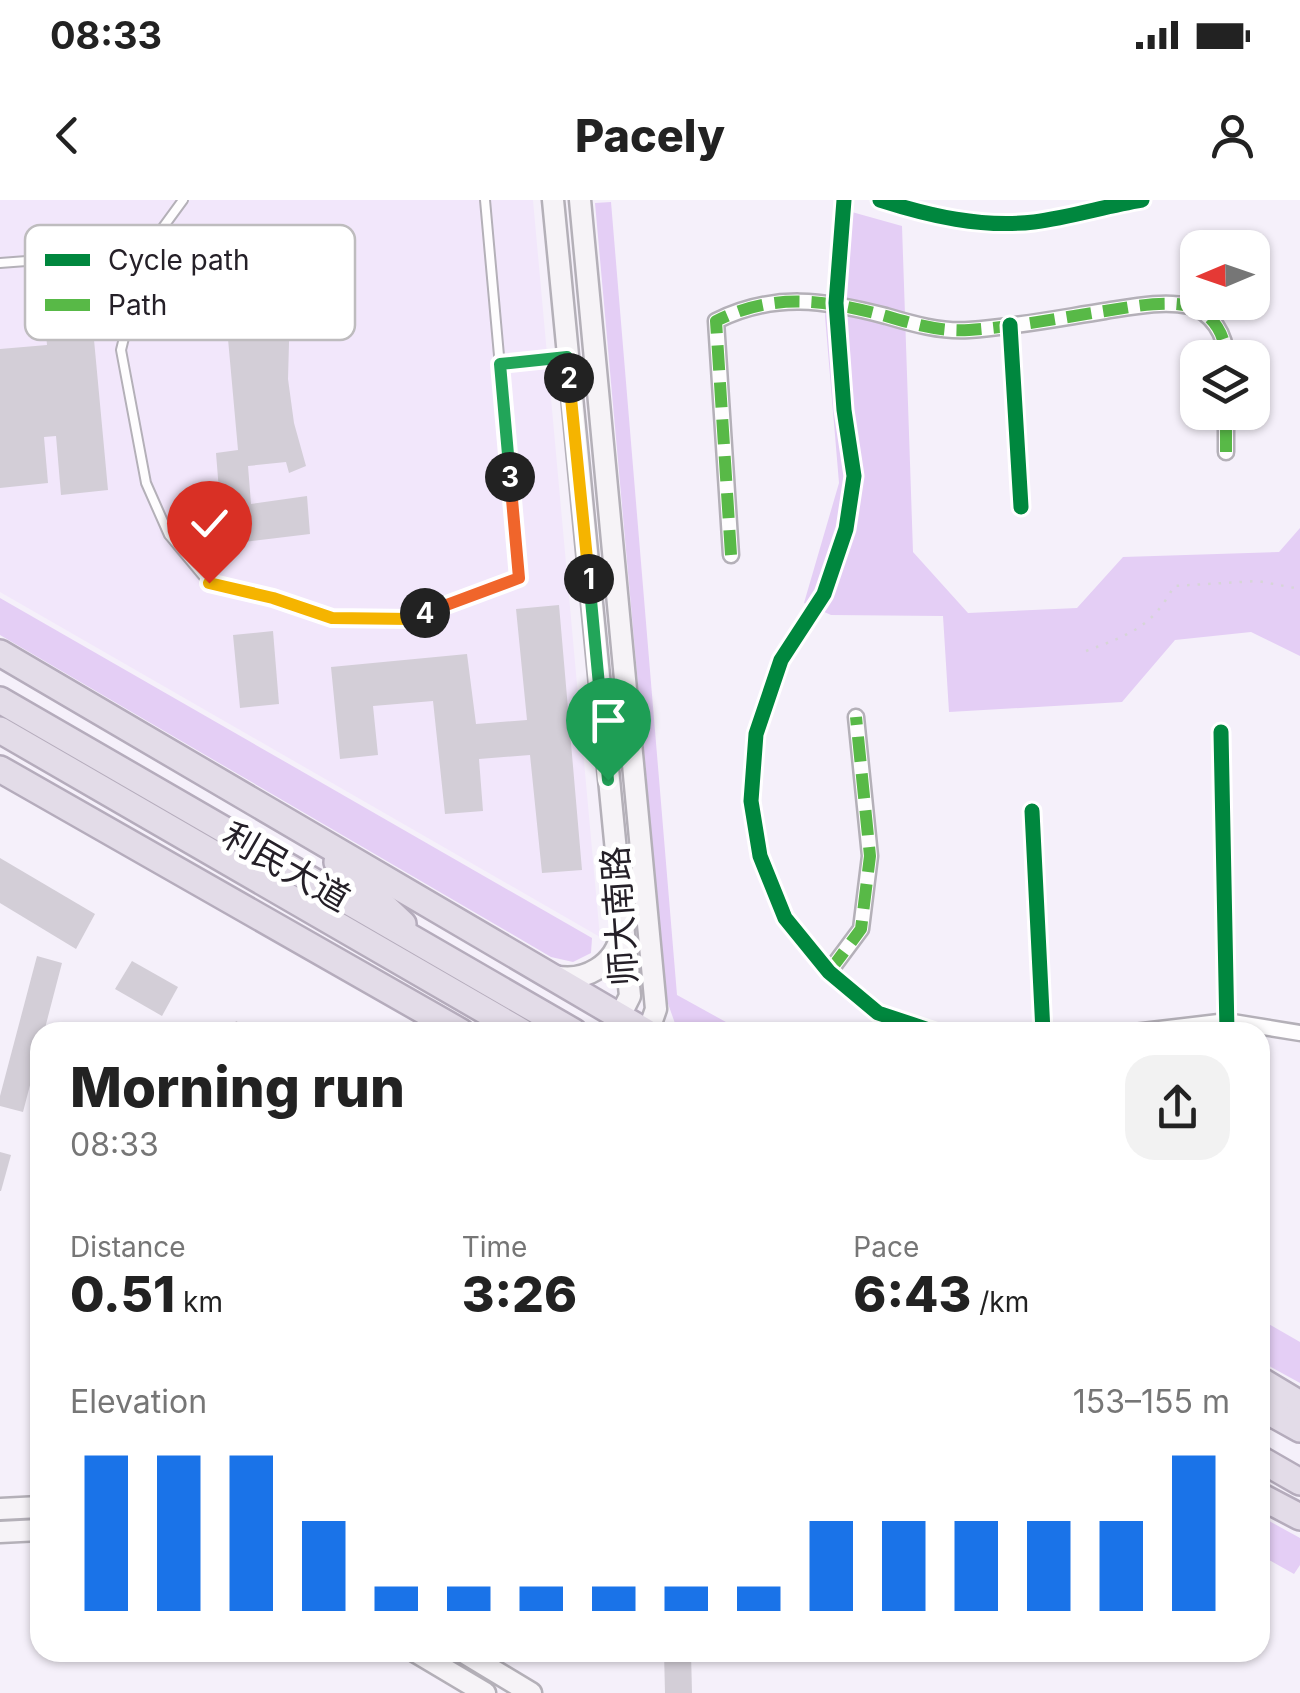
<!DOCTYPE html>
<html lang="en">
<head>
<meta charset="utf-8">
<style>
  :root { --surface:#fff; --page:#f2f2f2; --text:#222; --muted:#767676; --accent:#1a73e8 }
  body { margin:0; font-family:Inter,"Noto Sans SC",sans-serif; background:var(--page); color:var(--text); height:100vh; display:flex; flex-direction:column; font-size:38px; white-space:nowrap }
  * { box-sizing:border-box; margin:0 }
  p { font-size:32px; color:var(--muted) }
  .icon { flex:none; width:55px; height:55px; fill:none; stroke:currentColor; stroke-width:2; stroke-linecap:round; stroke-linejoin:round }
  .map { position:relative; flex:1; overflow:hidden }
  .panel { position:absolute; left:30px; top:822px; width:1240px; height:640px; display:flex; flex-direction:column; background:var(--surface); border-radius:30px; box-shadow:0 2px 8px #0004 }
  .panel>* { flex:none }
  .needle { width:65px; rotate:268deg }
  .buttons { position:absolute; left:1180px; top:30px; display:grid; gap:20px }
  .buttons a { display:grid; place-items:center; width:90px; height:90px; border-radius:20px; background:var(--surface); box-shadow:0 2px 8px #0004; font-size:50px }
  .pin { position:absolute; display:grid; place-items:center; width:85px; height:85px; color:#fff; margin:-102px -42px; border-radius:50% 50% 50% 0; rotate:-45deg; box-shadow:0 0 10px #0007 }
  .pin .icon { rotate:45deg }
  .km { position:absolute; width:50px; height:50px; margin:-25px; border-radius:50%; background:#222; color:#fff; font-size:28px; line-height:50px; text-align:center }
  .round { display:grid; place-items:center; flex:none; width:105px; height:105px; border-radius:30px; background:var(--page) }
  .overview { display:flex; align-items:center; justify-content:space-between; height:170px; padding:0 40px }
  h1 { font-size:55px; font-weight:800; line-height:75px }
  .metrics { display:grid; grid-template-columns:repeat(3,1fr); gap:15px; height:170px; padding:10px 40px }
  .metrics div { display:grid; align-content:center }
  .metrics b { font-size:50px; font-weight:800 }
  .metrics small { font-size:28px; font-weight:400 }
  .metrics p { font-size:28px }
  .chart { height:280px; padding:20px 40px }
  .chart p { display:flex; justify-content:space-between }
  .chart svg { width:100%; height:180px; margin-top:10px; stroke:var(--accent); stroke-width:6 }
  .status { display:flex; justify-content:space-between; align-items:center; height:70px; padding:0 50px; background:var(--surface); direction:ltr }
  .status svg { height:28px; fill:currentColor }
  header { display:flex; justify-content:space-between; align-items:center; height:130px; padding:0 40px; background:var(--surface); font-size:45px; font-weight:800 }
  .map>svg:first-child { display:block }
  .built { fill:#f2e7fb }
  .green { fill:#e4cef5 }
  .building { fill:#d3ced7 }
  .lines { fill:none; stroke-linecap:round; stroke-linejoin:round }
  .lane-casing { stroke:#b4b0b8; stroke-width:12 }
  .street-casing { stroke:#b4b0b8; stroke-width:19 }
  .secondary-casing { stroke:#b4b0b8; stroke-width:25 }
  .highway-casing { stroke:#b5acbc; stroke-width:30 }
  .path { stroke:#d6d5d7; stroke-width:2.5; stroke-dasharray:2.5 8; stroke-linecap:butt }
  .lane { stroke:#fefdfe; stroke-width:8 }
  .street { stroke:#fefdfe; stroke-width:14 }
  .secondary { stroke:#f6f3f7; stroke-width:20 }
  .highway { stroke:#e3dce8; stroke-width:25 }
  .quiet { stroke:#58b947; stroke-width:12; stroke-dasharray:25 12; stroke-linecap:butt }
  .cycleway-casing { stroke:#fff; stroke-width:21 }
  .cycleway { stroke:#00873e; stroke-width:15 }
  .split-1-casing { stroke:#fff; stroke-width:20 }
  .split-2-casing { stroke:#fff; stroke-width:20 }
  .split-3-casing { stroke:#fff; stroke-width:20 }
  .split-4-casing { stroke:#fff; stroke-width:20 }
  .split-5-casing { stroke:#fff; stroke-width:20 }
  .split-1 { stroke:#22a559; stroke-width:12 }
  .split-2 { stroke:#f5b400; stroke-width:12 }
  .split-3 { stroke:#22a559; stroke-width:12 }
  .split-4 { stroke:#f0652b; stroke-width:12 }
  .split-5 { stroke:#f5b400; stroke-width:12 }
  .labels { text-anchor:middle; stroke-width:10; stroke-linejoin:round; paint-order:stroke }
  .street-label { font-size:35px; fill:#252028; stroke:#fff }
  .key { fill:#fff; stroke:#bebcbe; stroke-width:2.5 }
  .key-label { font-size:28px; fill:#252028 }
</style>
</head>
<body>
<div class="status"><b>08:33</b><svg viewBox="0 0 49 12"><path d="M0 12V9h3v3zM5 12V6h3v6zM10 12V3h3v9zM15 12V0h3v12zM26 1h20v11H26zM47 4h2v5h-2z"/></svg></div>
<header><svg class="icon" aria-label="back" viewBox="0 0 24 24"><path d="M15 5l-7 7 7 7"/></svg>Pacely<svg class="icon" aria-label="person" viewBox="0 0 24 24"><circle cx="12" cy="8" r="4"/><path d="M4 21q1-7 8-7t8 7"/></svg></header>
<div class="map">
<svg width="1300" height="1493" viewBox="0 0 1300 1493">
  <rect width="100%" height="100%" fill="#f5f0fa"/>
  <polygon class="built" points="0,0 533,0 600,737 0,392"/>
  <g class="green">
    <polygon points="611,2 677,795 744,832 684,832 677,829 666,798 595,3"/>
    <polygon points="834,7 902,26 913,352 968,413 1077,408 1123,357 1279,352 1300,328 1300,456 1251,432 1175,440 1122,502 949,512 943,416 831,415 804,403 839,283 825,116"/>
    <polygon points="0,398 592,738 591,753 573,762 551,757 0,435"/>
    <polygon points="1260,1119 1300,1142 1300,1183 1260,1161"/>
    <polygon points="1260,1316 1300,1338 1300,1365 1294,1374 1260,1355"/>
  </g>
  <g class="building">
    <polygon points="283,35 286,66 231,72 235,121 270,117 272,104 290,108 288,179 294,223 306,266 289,273 286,262 248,266 251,304 307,296 310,334 211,346 208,306 220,303 216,253 238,250 228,139 205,141 199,84 188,86 184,44"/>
    <polygon points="93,129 108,290 61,295 56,236 44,237 48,283 0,288 0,149 47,145 46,134"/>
    <polygon points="559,405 582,670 542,673 530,555 479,559 483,611 445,614 433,501 373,506 378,555 340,559 331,467 467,454 476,524 527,520 516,409"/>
    <polygon points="273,431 279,504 240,508 233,435"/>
    <polygon points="0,658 95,714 76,749 0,703"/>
    <polygon points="37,756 62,763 44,832 40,832 40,847 23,912 0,906 0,896"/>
    <polygon points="132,761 178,787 162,816 115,789"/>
    <polygon points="236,821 256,832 230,832"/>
    <polygon points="0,952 11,955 1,991 0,991"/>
    <polygon points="664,1452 691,1452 692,1493 665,1493"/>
  </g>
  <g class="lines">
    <defs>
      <g id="lane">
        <polyline points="183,0 145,52 121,150 146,283 169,335 209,383 273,398 333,418 411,419 519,378 485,0"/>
        <polyline points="0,63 145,52"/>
        <polyline points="500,164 567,157"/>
      </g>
      <g id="street">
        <polyline points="844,0 836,103 844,210 854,276 846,329 824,394 781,460 756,534 751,601 760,656 785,718 829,772 878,813 935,832"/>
        <path d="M 880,0 C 930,16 981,28 1034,22 C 1071,17 1106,6 1142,0"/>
        <polyline points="1010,125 1021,307"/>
        <polyline points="1226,252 1226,212"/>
        <path d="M 731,355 L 716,121 C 774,92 825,100 886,116 C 913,124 941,132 969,130 C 1014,127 1060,118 1105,111 C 1131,107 1163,100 1189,106 C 1212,112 1226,135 1226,158"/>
        <polyline points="1221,532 1227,832"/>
        <polyline points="1032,611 1043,832"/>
        <polyline points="829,772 861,729 870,656 856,517"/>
        <polyline points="1134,832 1227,821 1300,833"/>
      </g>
      <g id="secondary">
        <polyline points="553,0 630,796 612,832"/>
        <polyline points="580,0 656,809 648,832"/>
        <path d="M 554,776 C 584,783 616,765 621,733"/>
        <polyline points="0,1309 40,1307"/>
        <polyline points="0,1332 40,1330"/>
        <polyline points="416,1452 485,1493"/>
        <polyline points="463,1452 531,1493"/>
      </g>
      <g id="highway">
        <polyline points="0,453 646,832"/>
        <polyline points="0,500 574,832"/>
        <polyline points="0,530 522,832"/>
        <polyline points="0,569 461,832"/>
        <polyline points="337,662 403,724"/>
        <polyline points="1260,1180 1300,1204"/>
        <polyline points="1260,1207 1300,1229"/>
        <polyline points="1260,1259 1300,1282"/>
        <polyline points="1260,1296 1300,1317"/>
      </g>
    </defs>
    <use href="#lane" class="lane-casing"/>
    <use href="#street" class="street-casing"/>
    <use href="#secondary" class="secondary-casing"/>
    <use href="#highway" class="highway-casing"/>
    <path class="path" d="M 1086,451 C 1128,435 1152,428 1174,386 L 1258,381 L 1300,389"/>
    <use href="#lane" class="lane"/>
    <use href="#street" class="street"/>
    <use href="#secondary" class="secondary"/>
    <use href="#highway" class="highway"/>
    <g class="quiet">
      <polyline points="1226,252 1226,212"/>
      <path d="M 731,355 L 716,121 C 774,92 825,100 886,116 C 913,124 941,132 969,130 C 1014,127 1060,118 1105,111 C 1131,107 1163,100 1189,106 C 1212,112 1226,135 1226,158"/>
      <polyline points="829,772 861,729 870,656 856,517"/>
    </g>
    <defs>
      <g id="cycleway">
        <polyline points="844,0 836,103 844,210 854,276 846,329 824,394 781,460 756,534 751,601 760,656 785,718 829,772 878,813 935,832"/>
        <path d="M 880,0 C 930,16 981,28 1034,22 C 1071,17 1106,6 1142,0"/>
        <polyline points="1010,125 1021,307"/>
        <polyline points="1221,532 1227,832"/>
        <polyline points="1032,611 1043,832"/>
      </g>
    </defs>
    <use href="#cycleway" class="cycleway-casing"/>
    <use href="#cycleway" class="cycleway"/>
  </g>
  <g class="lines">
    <defs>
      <polyline id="split-1" points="589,379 608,580"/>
      <polyline id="split-2" points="569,178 589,379"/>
      <polyline id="split-3" points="510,277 500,164 567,157 569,178"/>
      <polyline id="split-4" points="425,413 519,378 510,277"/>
      <polyline id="split-5" points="209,383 273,398 332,418 411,419 425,413"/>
    </defs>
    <use href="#split-1" class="split-1-casing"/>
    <use href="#split-2" class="split-2-casing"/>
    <use href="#split-3" class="split-3-casing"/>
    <use href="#split-4" class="split-4-casing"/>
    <use href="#split-5" class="split-5-casing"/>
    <use href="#split-1" class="split-1"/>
    <use href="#split-2" class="split-2"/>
    <use href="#split-3" class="split-3"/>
    <use href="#split-4" class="split-4"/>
    <use href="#split-5" class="split-5"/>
  </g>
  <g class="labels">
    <g class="street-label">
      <text transform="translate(286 667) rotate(30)" y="12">利民大道</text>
      <text transform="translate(620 716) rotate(-94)" y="12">师大南路</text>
    </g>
  </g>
  <rect x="25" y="25" width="330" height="115" rx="15" class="key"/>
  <rect x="45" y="54" width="45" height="12" fill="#00873e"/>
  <rect x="45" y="99" width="45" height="12" fill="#58b947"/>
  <g class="key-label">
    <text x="108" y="70">Cycle path</text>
    <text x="108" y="115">Path</text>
  </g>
</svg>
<div class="buttons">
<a><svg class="needle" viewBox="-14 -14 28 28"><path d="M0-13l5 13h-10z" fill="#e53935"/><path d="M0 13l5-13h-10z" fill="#767676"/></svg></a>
<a><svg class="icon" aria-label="layers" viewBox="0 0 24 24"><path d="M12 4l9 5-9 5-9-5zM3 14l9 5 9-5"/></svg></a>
</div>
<div class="pin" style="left:608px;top:580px;background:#1e9e55"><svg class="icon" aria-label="arrive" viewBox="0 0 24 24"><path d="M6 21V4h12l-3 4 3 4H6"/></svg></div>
<div class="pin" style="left:209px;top:383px;background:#d93025"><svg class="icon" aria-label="check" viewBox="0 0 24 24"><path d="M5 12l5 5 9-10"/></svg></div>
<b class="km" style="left:589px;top:379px">1</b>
<b class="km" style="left:569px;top:178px">2</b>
<b class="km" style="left:510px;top:277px">3</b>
<b class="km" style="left:425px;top:413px">4</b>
<section class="panel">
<div class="overview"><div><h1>Morning run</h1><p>08:33</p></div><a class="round"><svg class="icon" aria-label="share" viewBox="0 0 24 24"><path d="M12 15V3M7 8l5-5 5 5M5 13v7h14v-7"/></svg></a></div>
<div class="metrics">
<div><p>Distance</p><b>0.51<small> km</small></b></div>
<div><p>Time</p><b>3:26</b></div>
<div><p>Pace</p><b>6:43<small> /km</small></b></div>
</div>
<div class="chart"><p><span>Elevation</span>153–155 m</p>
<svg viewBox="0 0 160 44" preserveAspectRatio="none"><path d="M5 44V6M15 44V6M25 44V6M35 44V22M45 44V38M55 44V38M65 44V38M75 44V38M85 44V38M95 44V38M105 44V22M115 44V22M125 44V22M135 44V22M145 44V22M155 44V6"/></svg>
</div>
</section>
</div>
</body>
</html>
